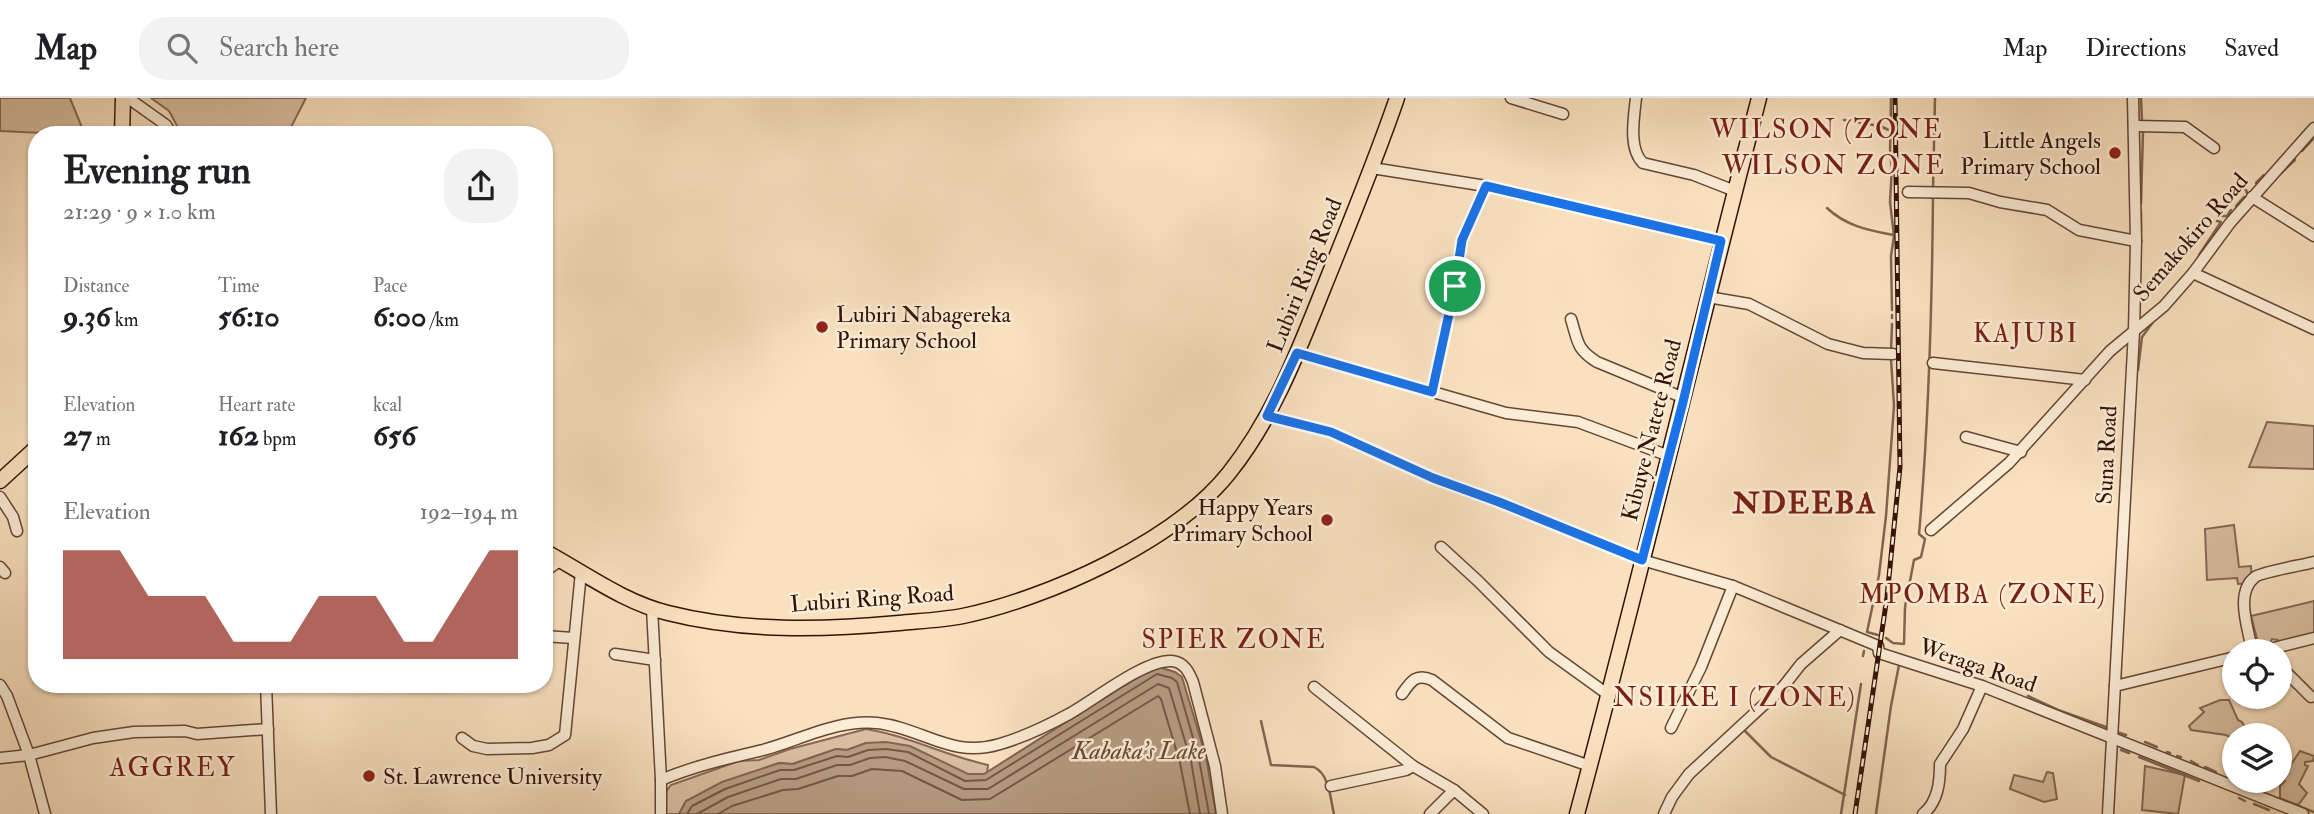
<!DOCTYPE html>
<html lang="en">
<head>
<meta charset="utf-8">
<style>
  :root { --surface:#fff; --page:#f2f2f2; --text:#202124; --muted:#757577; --line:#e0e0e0; --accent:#8f2418 }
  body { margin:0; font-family:"IM FELL Double Pica",serif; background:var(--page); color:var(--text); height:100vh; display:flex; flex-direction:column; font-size:26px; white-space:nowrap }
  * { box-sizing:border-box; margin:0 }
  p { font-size:23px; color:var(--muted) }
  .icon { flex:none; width:38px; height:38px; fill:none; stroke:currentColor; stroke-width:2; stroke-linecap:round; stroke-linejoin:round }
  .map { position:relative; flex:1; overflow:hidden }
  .side { position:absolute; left:28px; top:28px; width:525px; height:567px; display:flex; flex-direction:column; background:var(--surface); border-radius:28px; box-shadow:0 2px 5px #0004 }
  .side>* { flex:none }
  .fabs { position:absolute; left:2222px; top:541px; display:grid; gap:14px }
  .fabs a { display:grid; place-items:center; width:70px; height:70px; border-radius:50%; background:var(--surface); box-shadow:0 2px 5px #0004; font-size:35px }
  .pin { position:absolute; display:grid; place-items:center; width:60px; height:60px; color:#fff; margin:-30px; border:4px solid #fff; border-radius:50%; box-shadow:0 2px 7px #0007 }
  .round { display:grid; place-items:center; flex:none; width:74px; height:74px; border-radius:28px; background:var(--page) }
  .head { display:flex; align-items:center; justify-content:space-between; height:119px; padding:0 35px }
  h1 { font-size:38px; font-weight:700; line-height:52px }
  .figures { display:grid; grid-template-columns:repeat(3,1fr); gap:10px; height:119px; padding:7px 35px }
  .figures div { display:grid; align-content:center }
  .figures b { font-size:30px; font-weight:700 }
  .figures small { font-size:19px; font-weight:400 }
  .figures p { font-size:19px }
  .chart { height:196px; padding:14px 35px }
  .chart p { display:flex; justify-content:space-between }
  .chart svg { width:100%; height:126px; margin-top:7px; fill:var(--accent); opacity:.7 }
  header { display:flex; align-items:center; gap:42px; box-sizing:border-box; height:98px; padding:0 35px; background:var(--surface); border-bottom:2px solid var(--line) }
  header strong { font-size:33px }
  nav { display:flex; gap:38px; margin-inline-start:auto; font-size:24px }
  .search { width:490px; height:63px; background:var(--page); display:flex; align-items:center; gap:18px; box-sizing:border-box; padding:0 24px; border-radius:28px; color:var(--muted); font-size:26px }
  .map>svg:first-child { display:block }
  .green { fill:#d8bea1; stroke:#866854; stroke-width:2 }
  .water { fill:#b69b81; stroke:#826550; stroke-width:2 }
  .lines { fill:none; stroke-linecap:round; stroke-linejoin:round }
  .shore { stroke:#755744; stroke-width:2 }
  .stream { stroke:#826550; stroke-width:2.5 }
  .minor-casing { stroke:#654635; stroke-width:13 }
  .major-casing { stroke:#341307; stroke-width:17 }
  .minor { stroke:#fbecd6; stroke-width:10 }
  .major { stroke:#f9e1c0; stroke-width:14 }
  .rail-casing { stroke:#341307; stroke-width:5 }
  .rail { stroke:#fbecd6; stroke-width:2.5; stroke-dasharray:8; stroke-linecap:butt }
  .route-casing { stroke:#fff; stroke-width:14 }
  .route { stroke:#1a73e8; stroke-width:9 }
  .poi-dot { fill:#8f2418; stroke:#fbecd6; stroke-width:2.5 }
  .labels { text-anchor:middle; stroke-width:5; stroke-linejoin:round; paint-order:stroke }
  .poi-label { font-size:23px; fill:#341307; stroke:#fbecd6; text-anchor:end }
  .street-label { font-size:23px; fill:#341307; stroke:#fbecd6 }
  .water-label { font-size:24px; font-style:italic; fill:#684938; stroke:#fbecd6 }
  .quarter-label { font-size:26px; letter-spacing:2px; fill:#7a1f14; stroke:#fbecd6 }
  .district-label { font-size:30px; font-weight:bold; letter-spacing:2px; fill:#7a1f14; stroke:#fbecd6 }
</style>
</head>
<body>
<header>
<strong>Map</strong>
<div class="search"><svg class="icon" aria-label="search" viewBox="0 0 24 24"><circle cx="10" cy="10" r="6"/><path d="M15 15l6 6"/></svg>Search here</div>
<nav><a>Map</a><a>Directions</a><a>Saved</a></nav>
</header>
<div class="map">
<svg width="2314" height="716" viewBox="0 0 2314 716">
  <rect width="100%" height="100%" fill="#f9e1c0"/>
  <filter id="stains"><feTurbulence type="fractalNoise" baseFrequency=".00286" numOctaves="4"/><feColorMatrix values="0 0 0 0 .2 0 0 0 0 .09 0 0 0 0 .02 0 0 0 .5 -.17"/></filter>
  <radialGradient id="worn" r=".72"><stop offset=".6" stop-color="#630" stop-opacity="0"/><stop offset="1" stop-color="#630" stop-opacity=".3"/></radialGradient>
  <g class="green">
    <polygon points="0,0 70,0 85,37 0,33"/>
    <polygon points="151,0 306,0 287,37 182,37 169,13"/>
    <polygon points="2267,324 2314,328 2314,371 2249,369"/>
    <polygon points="2234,427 2239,469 2251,468 2252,485 2238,486 2237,480 2207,482 2205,431"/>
    <polygon points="2314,503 2314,536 2278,547 2278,542 2272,541 2269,547 2259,548 2251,518"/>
    <polygon points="2220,602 2229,602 2238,622 2242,624 2248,634 2246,637 2235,637 2235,645 2230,643 2230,639 2226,637 2191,632 2189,628 2204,614 2200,610"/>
    <path d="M 866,631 C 909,638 946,658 988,667 L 986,684 L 866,645 L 847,652 L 836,651 L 792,666 L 779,665 L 686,703 L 679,716 L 664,716 L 665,695 L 671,687 L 739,663 L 759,662 L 790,651 Z"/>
    <polygon points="2300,653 2314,658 2313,663 2305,664 2305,667 2308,668 2299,686 2307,695 2299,706 2288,707 2280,704 2280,688 2285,683 2280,672 2292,665"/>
    <polygon points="2145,668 2185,677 2178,716 2142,712"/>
    <polygon points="2047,674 2053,675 2057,701 2044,704 2010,691 2014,677 2043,684"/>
  </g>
  <polygon class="water" points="1155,568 1175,574 1182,579 1206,659 1216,716 679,716 686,703 722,684 779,665 793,666 836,651 847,652 866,645 886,644 910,648 968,676 984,676"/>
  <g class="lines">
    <g class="shore">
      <polyline points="687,716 692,708 725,691 780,672 794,672 837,658 848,659 868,652 886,651 908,654 965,683 986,682 1157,576 1172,580 1177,584 1199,661 1209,716"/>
      <polyline points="697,716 728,699 781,681 796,681 837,667 850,667 870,660 885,659 905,663 964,691 988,691 1158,586 1169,590 1191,663 1200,716"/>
      <polyline points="718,716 732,708 783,692 798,691 838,678 852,678 872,671 902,673 962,702 990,701 1158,598 1161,601 1180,665 1190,716"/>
    </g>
    <g class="stream">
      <polyline points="1891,0 1890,56 1892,69 1890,104 1894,138 1891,158 1892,212"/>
      <polyline points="2141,0 2142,23"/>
      <polyline points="1844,22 1880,28 1891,33"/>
      <polyline points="2302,53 2314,40"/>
      <polyline points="2280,76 2295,62"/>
      <polyline points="2256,85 2264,77"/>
      <polyline points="2241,89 2246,92 2247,95"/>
      <polyline points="1933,91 1935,0"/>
      <polyline points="2141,105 2143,33"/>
      <polyline points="2236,108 2244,99"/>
      <path d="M 1827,110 C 1846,128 1868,132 1893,137"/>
      <polyline points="2141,114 2141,133"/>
      <polyline points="2221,118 2227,118 2231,112"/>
      <polyline points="2199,157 2221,124 2217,123"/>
      <polyline points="1892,220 1892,217"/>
      <polyline points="1891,254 1892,226"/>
      <polyline points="2138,272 2142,239 2153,224"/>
      <polyline points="1878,537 1867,534 1879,477 1886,418 1894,308 1891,261"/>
      <path d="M 1886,540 L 1893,545 L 1904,546 L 1905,509 L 1914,462 L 1921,459 L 1925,441 L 1919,436 C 1929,323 1932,211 1933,98"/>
      <polyline points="1863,558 1864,553"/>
      <polyline points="2028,598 2058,612 2106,629"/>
      <path d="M 1261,623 L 1271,667 L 1314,669 C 1330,677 1330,700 1334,716"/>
      <polyline points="1742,630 1771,659 1845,697"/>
      <polyline points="2117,634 2126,637"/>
      <polyline points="2145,644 2157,649"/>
      <polyline points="2121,652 2129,655"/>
      <polyline points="2167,654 2170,655"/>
      <polyline points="2177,658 2181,659"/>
      <polyline points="2139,659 2199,683"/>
      <polyline points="2191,663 2198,667"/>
      <polyline points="2205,669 2216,674"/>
      <polyline points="2232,680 2235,681"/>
      <polyline points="2240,682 2248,686"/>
      <polyline points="2239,700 2245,703"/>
      <polyline points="2279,700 2314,714"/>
      <polyline points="2254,706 2269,712"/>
      <polyline points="1841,716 1861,586"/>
      <polyline points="1876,716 1891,608 1899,567"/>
    </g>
    <defs>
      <g id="minor">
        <polyline points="128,0 166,27 172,37"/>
        <polyline points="1511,0 1563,16"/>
        <path d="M 1636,0 C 1634,19 1628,51 1643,65 L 1694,77 L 1735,93"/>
        <polyline points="2135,28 2185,29 2214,50"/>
        <polyline points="1372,70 1486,88 1721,143"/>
        <polyline points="1908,94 1969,95 2000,104 2047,112 2079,132 2136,143"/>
        <polyline points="2252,99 2314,138"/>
        <polyline points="2193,175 2314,231"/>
        <polyline points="1708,199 1749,206 1828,246 1863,255 1893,256"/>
        <path d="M 1571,221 C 1578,243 1576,251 1597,264 L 1684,300"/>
        <polyline points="1297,255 1506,315 1578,324 1669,358"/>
        <polyline points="1933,265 2085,282"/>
        <polyline points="1432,294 1455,188 1462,142 1486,88"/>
        <polyline points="1267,318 1331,334 1433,380 1499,404 1642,462 1733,488 1878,548 1879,555 1982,588 2303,716"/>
        <polyline points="1966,339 2021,354"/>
        <polyline points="0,399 13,419 17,433"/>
        <polyline points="1931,432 2009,365 2110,253 2164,208 2193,175 2230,125 2314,30"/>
        <polyline points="1441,449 1478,483 1549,554 1610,598"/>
        <polyline points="0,469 5,475"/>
        <polyline points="544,474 561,462"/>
        <polyline points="652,510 661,682 661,716"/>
        <polyline points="544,538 573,540"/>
        <path d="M 2252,553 C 2249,532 2234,495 2255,479 C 2262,474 2303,467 2314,464"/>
        <polyline points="2262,553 2314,540"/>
        <polyline points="615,556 655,562"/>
        <polyline points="2280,568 2311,599"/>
        <polyline points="85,586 85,588"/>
        <polyline points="266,586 271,716"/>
        <polyline points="0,587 7,598 29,657 45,716"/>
        <polyline points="2115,588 2235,559"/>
        <polyline points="1314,589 1413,668 1454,692 1483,716"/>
        <path d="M 1402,596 C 1411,583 1416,575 1432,582 L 1508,640 L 1590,668"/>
        <polyline points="1671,630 1701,569 1733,488"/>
        <polyline points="462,640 473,648 487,651 532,650 549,647 565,637 581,474"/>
        <polyline points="0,660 29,657 93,640 134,634 185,633 197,636 268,631"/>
        <path d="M 661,682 C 694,668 729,660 763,652 C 800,642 838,621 877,625 C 923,630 951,661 1000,646 C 1024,639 1047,628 1069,616 C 1093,603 1145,561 1172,563 C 1184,564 1189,574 1193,584 L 1215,668 L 1222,716"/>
        <polyline points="1331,688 1406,672 1413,668"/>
        <polyline points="1430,716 1454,692"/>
        <polyline points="1664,716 1672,699 1689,676 1783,589 1801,566 1840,532"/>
        <path d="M 1923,716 C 1938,704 1940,684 1940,666 L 1963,631 L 1982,588"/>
        <polyline points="2108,716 2134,233 2136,143 2133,0"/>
      </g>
      <g id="major">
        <polyline points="122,37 123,0"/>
        <polyline points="0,383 37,349"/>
        <path d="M 544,453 C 585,475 623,504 668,515 C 743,534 823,532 899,525 C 920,523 942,522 963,518 C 1048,500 1174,444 1229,375 C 1273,320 1298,254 1324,189 C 1349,127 1375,64 1397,0"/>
        <path d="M 1577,716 C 1641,478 1697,238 1759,0"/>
      </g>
    </defs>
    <use href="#minor" class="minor-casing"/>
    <use href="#major" class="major-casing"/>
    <use href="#minor" class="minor"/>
    <use href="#major" class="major"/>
    <defs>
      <polyline id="rail" points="1855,716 1887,499 1900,369 1895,0"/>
    </defs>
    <use href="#rail" class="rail-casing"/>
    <use href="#rail" class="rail"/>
  </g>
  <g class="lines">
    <defs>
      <polygon id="route" points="1486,88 1721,143 1683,304 1642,462 1499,404 1433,380 1331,334 1267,318 1297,255 1432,294 1455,188 1462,142"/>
    </defs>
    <use href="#route" class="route-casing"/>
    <use href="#route" class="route"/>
  </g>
  <g class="poi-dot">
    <circle cx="2115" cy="55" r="7"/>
    <circle cx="822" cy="229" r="7"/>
    <circle cx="1327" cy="422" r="7"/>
    <circle cx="369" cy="678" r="7"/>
  </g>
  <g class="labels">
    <g class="poi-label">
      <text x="2101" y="50">Little Angels<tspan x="2101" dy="26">Primary School</tspan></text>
      <text x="836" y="224" text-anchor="start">Lubiri Nabagereka<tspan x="836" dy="26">Primary School</tspan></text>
      <text x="1313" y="417">Happy Years<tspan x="1313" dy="26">Primary School</tspan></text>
      <text x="383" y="686" text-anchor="start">St. Lawrence University</text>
    </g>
    <g class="street-label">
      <text transform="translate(2190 139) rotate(-49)" y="8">Semakokiro Road</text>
      <text transform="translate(1304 177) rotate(-68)" y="8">Lubiri Ring Road</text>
      <text transform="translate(1651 332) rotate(-76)" y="8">Kibuye Natete Road</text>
      <text transform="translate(2106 357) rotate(-87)" y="8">Suna Road</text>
      <text transform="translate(872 500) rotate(-4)" y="8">Lubiri Ring Road</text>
      <text transform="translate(1978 567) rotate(19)" y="8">Weraga Road</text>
    </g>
    <g class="water-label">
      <text x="1139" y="661">Kabaka's Lake</text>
    </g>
    <g class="quarter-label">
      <text x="1827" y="40">WILSON (ZONE</text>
      <text x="1834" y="76">WILSON ZONE</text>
      <text x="2026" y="244">KAJUBI</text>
      <text x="1983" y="505">MPOMBA (ZONE)</text>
      <text x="1234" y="550">SPIER ZONE</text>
      <text x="1735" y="608">NSIIKE I (ZONE)</text>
      <text x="173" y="678">AGGREY</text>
    </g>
    <g class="district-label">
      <text x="1805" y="415">NDEEBA</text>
    </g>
  </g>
  <rect width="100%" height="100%" filter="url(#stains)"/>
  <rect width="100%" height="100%" fill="url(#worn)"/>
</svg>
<div class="fabs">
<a><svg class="icon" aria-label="locate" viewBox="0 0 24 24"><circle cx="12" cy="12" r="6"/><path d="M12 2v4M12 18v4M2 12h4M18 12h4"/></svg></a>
<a><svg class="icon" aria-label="layers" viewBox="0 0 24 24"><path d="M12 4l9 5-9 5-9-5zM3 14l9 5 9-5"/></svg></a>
</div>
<div class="pin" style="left:1455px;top:188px;background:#1e9e55"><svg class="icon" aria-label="arrive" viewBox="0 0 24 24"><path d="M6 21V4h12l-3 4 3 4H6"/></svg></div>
<section class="side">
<div class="head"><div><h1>Evening run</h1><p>21:29 · 9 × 1.0 km</p></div><a class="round"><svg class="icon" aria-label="share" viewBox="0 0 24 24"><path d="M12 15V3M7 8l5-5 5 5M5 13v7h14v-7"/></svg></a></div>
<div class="figures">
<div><p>Distance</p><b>9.36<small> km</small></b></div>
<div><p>Time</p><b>56:10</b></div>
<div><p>Pace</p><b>6:00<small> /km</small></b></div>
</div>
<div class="figures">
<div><p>Elevation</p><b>27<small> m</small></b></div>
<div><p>Heart rate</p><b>162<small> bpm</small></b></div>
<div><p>kcal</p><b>656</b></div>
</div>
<div class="chart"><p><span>Elevation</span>192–194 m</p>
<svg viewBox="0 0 160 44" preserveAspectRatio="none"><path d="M0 44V6L10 6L20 6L30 22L40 22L50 22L60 38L70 38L80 38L90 22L100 22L110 22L120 38L130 38L140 22L150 6L160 6V44z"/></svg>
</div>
</section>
</div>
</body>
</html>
